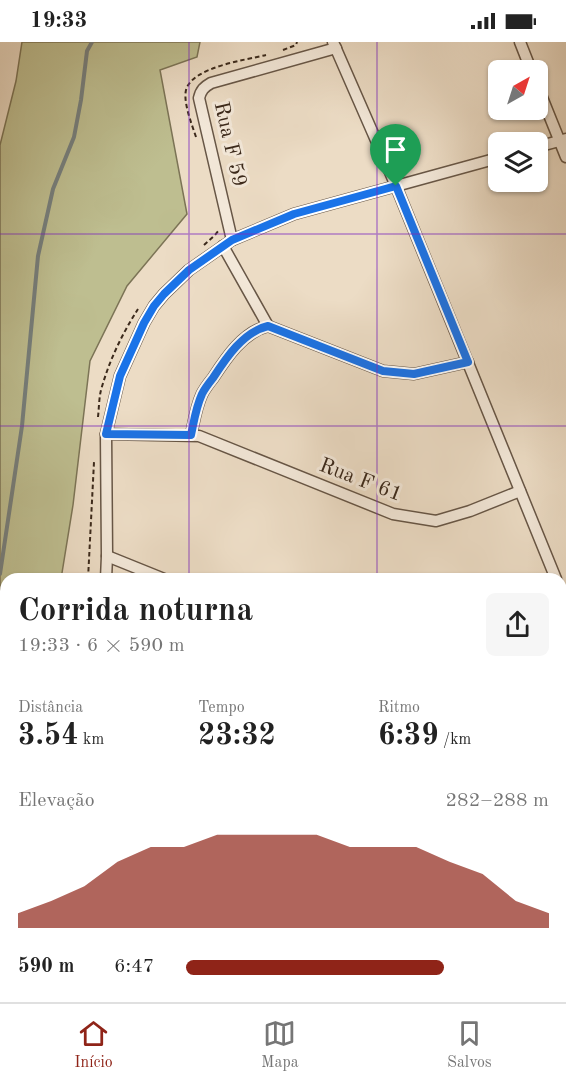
<!DOCTYPE html>
<html lang="pt">
<head>
<meta charset="utf-8">
<style>
  :root { --surface:#fff; --page:#f6f6f6; --text:#222; --muted:#767676; --line:#e0e0e0; --accent:#8f2418 }
  body { margin:0; font-family:"Old Standard TT",serif; background:var(--page); color:var(--text); height:100vh; display:flex; flex-direction:column; font-size:22px; white-space:nowrap }
  * { box-sizing:border-box; margin:0 }
  p { font-size:20px; color:var(--muted) }
  .icon { flex:none; width:33px; height:33px; fill:none; stroke:currentColor; stroke-width:2; stroke-linecap:round; stroke-linejoin:round }
  .map { position:relative; flex:1; overflow:hidden }
  .details { position:absolute; left:0px; top:531px; width:567px; height:429px; display:flex; flex-direction:column; background:var(--surface); border-radius:18px 18px 0 0; box-shadow:0 2px 4px #0004 }
  .details>* { flex:none }
  .needle { width:39px; rotate:39deg }
  .tools { position:absolute; left:488px; top:18px; display:grid; gap:12px }
  .tools a { display:grid; place-items:center; width:60px; height:60px; border-radius:9px; background:var(--surface); box-shadow:0 2px 4px #0004; font-size:30px }
  .pin { position:absolute; display:grid; place-items:center; width:51px; height:51px; color:#fff; margin:-62px -26px; border-radius:50% 50% 50% 0; rotate:-45deg; box-shadow:0 0 6px #0007 }
  .pin .icon { rotate:45deg }
  .round { display:grid; place-items:center; flex:none; width:63px; height:63px; border-radius:9px; background:var(--page) }
  .headline { display:flex; align-items:center; justify-content:space-between; height:102px; padding:0 18px }
  h1 { font-size:33px; font-weight:700; line-height:45px }
  .figures { display:grid; grid-template-columns:repeat(3,1fr); gap:9px; height:102px; padding:6px 18px }
  .figures div { display:grid; align-content:center }
  .figures b { font-size:30px; font-weight:700 }
  .figures small { font-size:16px; font-weight:400 }
  .figures p { font-size:16px }
  .chart { height:168px; padding:12px 18px }
  .chart p { display:flex; justify-content:space-between }
  .chart svg { width:100%; height:108px; margin-top:6px; fill:var(--accent); opacity:.7 }
  ul { padding:0 18px; list-style:none; font-size:20px }
  li { display:grid; grid-template-columns:96px 72px 1fr; align-items:center; height:45px }
  li i { height:15px; border-radius:8px; background:var(--accent) }
  .status { display:flex; justify-content:space-between; align-items:center; height:42px; padding:0 30px; background:var(--surface); direction:ltr }
  .status svg { height:16px; fill:currentColor }
  .tab-bar { display:flex; justify-content:space-around; align-items:center; height:84px; border-top:2px solid var(--line); background:var(--surface); font-size:16px; color:var(--muted) }
  .tab-bar a { display:grid; justify-items:center; gap:3px }
  .tab-bar .selected { color:var(--accent) }
  .map>svg:first-child { display:block }
  .green { fill:#bebe90; stroke:#7c7456; stroke-width:1.5 }
  .lines { fill:none; stroke-linecap:round; stroke-linejoin:round }
  .stream { stroke:#767f7d; stroke-width:4 }
  .lane-casing { stroke:#675646; stroke-width:8 }
  .street-casing { stroke:#675646; stroke-width:13 }
  .path { stroke:#3b291b; stroke-width:2; stroke-dasharray:4.5 3; stroke-linecap:butt }
  .lane { stroke:#f3e8d9; stroke-width:5 }
  .street { stroke:#f3e8d9; stroke-width:10 }
  .shaded-wall { fill:#966c5a; stroke:#3b291b; stroke-width:1.5 }
  .building { fill:#d69a80; stroke:#3b291b; stroke-width:1.5 }
  .route-casing { stroke:#fff; stroke-width:12 }
  .route { stroke:#1a73e8; stroke-width:8 }
  .grid { fill:none; stroke:#7b2cbf; stroke-width:1.5; stroke-opacity:0.55 }
  .labels { text-anchor:middle; stroke-width:6; stroke-linejoin:round; paint-order:stroke }
  .street-label { font-size:21px; fill:#3b291b; stroke:#f3e8d9 }
</style>
</head>
<body>
<div class="status"><b>19:33</b><svg viewBox="0 0 49 12"><path d="M0 12V9h3v3zM5 12V6h3v6zM10 12V3h3v9zM15 12V0h3v12zM26 1h20v11H26zM47 4h2v5h-2z"/></svg></div>
<div class="map">
<svg width="566" height="960" viewBox="0 0 566 960">
  <rect width="100%" height="100%" fill="#ecdcc5"/>
  <filter id="stains"><feTurbulence type="fractalNoise" baseFrequency=".00333" numOctaves="4"/><feColorMatrix values="0 0 0 0 .2 0 0 0 0 .09 0 0 0 0 .02 0 0 0 .5 -.17"/></filter>
  <radialGradient id="worn" r=".72"><stop offset=".6" stop-color="#630" stop-opacity="0"/><stop offset="1" stop-color="#630" stop-opacity=".3"/></radialGradient>
  <polygon class="green" points="22,0 200,0 197,15 160,28 187,172 127,244 90,319 73,463 61,537 6,537 6,881 0,902 0,103 16,39"/>
  <g class="lines">
    <polyline class="stream" points="0,532 22,384 38,214 53,147 74,95 81,58 87,9 92,0"/>
    <defs>
      <g id="lane">
        <polyline points="403,954 405,960"/>
        <polyline points="338,960 340,954"/>
        <polyline points="376,960 377,958"/>
      </g>
      <g id="street">
        <polyline points="333,0 396,144 556,537"/>
        <polyline points="520,0 531,28"/>
        <polyline points="537,43 566,115"/>
        <polyline points="537,105 566,97"/>
        <path d="M 232,198 L 199,56 C 201,48 204,45 211,41 L 336,6"/>
        <polyline points="223,204 268,284"/>
        <polyline points="106,392 199,394 393,472 436,479 470,469 520,449"/>
        <path d="M 191,393 C 194,379 196,365 202,352 C 205,346 209,341 213,336 C 226,316 243,290 268,284 L 383,329 L 414,332 L 468,320"/>
        <polyline points="107,514 164,537"/>
        <polyline points="106,537 107,514 106,392 120,334 144,281 154,264 164,252 189,228 232,198 294,172 498,116"/>
        <polyline points="561,549 566,561"/>
        <polyline points="561,591 566,589"/>
        <polyline points="561,838 566,840"/>
        <polyline points="16,960 18,954"/>
        <polyline points="302,960 304,954"/>
        <polyline points="440,960 442,954"/>
      </g>
    </defs>
    <use href="#lane" class="lane-casing"/>
    <use href="#street" class="street-casing"/>
    <g class="path">
      <polyline points="283,8 296,3 297,0"/>
      <path d="M 196,95 C 192,83 183,60 186,48 C 192,25 246,18 266,13"/>
      <polyline points="204,203 215,193 219,188"/>
      <path d="M 98,375 C 99,366 99,356 101,348 C 109,319 122,292 138,267"/>
      <polyline points="88,537 94,420"/>
      <polyline points="2,960 6,940"/>
    </g>
    <use href="#lane" class="lane"/>
    <use href="#street" class="street"/>
  </g>
  <polygon class="shaded-wall" points="566,710 566,715 561,719 561,714"/>
  <polygon class="building" points="561,641 566,643 566,710 561,714"/>
  <g class="lines">
    <defs>
      <path id="route" d="M 396,144 L 468,320 L 414,332 L 383,329 L 268,284 C 243,290 226,316 213,336 C 209,341 205,346 202,352 C 196,365 194,379 191,393 L 106,392 L 120,334 L 144,281 L 154,264 L 164,252 L 189,228 L 232,198 L 294,172 Z"/>
    </defs>
    <use href="#route" class="route-casing"/>
    <use href="#route" class="route"/>
  </g>
  <path class="grid" d="M 189,0 L 189,537M 377,0 L 377,537M 0,192 L 566,192M 0,384 L 566,384M 0,576 L 6,576M 561,576 L 566,576M 0,768 L 6,768M 561,768 L 566,768M 189,954 L 189,960M 377,954 L 377,960"/>
  <g class="labels">
    <g class="street-label">
      <text transform="translate(231 102) rotate(77)" y="7">Rua F 59</text>
      <text transform="translate(361 437) rotate(21)" y="7">Rua F 61</text>
    </g>
  </g>
  <rect width="100%" height="100%" filter="url(#stains)"/>
  <rect width="100%" height="100%" fill="url(#worn)"/>
</svg>
<div class="tools">
<a><svg class="needle" viewBox="-14 -14 28 28"><path d="M0-13l5 13h-10z" fill="#e53935"/><path d="M0 13l5-13h-10z" fill="#767676"/></svg></a>
<a><svg class="icon" aria-label="layers" viewBox="0 0 24 24"><path d="M12 4l9 5-9 5-9-5zM3 14l9 5 9-5"/></svg></a>
</div>
<div class="pin" style="left:396px;top:144px;background:#1e9e55"><svg class="icon" aria-label="arrive" viewBox="0 0 24 24"><path d="M6 21V4h12l-3 4 3 4H6"/></svg></div>
<section class="details">
<div class="headline"><div><h1>Corrida noturna</h1><p>19:33 · 6 × 590 m</p></div><a class="round"><svg class="icon" aria-label="share" viewBox="0 0 24 24"><path d="M12 15V3M7 8l5-5 5 5M5 13v7h14v-7"/></svg></a></div>
<div class="figures">
<div><p>Distância</p><b>3.54<small> km</small></b></div>
<div><p>Tempo</p><b>23:32</b></div>
<div><p>Ritmo</p><b>6:39<small> /km</small></b></div>
</div>
<div class="chart"><p><span>Elevação</span>282–288 m</p>
<svg viewBox="0 0 160 44" preserveAspectRatio="none"><path d="M0 44V38L10 33L20 27L30 17L40 11L50 11L60 6L70 6L80 6L90 6L100 11L110 11L120 11L130 17L140 22L150 33L160 38V44z"/></svg>
</div>
<ul>
<li><b>590 m</b>6:47<i style="width:71%"></i></li>
</ul>
</section>
</div>
<nav class="tab-bar">
<a class="selected"><svg class="icon" aria-label="home" viewBox="0 0 24 24"><path d="M3 11l9-7 9 7M6 9v11h12V9"/></svg>Início</a>
<a><svg class="icon" aria-label="map" viewBox="0 0 24 24"><path d="M3 6l6-2 6 2 6-2v14l-6 2-6-2-6 2zM9 4v14M15 6v14"/></svg>Mapa</a>
<a><svg class="icon" aria-label="saved" viewBox="0 0 24 24"><path d="M7 4h10v16l-5-4-5 4z"/></svg>Salvos</a>
</nav>
</body>
</html>
